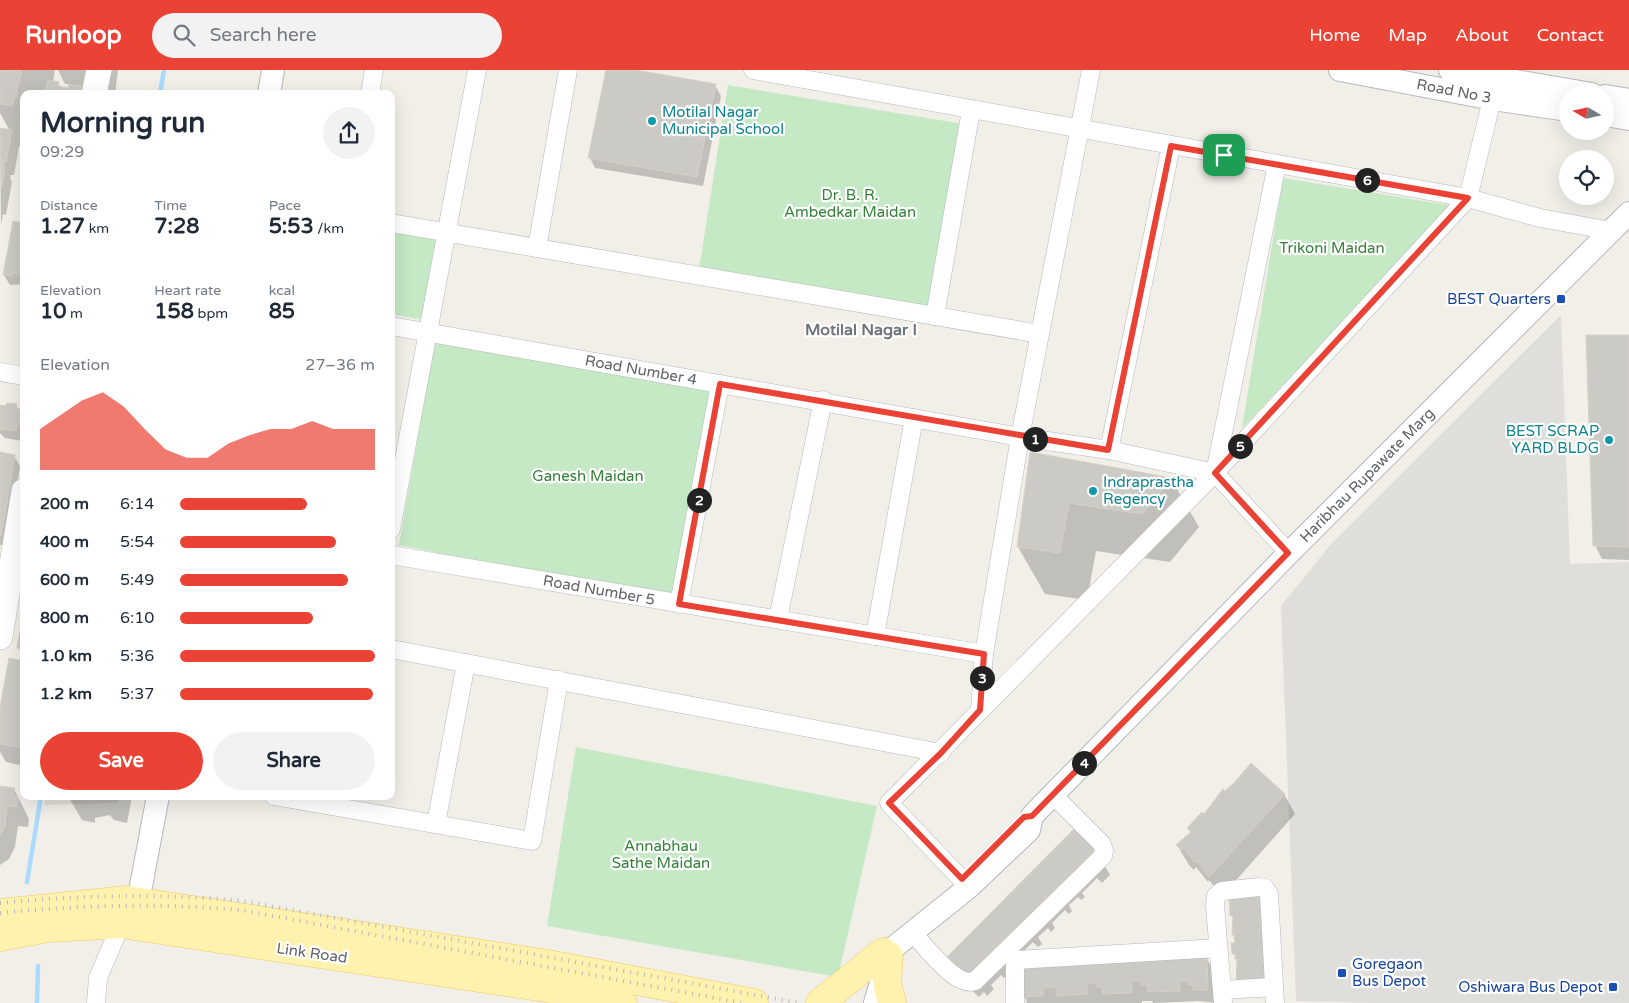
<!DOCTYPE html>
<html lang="en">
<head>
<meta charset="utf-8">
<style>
  :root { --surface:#fff; --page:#f2f2f3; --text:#1f2937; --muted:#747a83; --accent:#ea4335 }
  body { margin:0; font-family:"Varela Round",sans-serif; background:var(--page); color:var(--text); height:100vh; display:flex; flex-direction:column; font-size:19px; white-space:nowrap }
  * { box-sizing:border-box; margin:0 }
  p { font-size:16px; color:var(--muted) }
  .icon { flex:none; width:28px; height:28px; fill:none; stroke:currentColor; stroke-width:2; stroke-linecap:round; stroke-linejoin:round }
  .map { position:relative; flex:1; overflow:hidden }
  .panel { position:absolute; left:20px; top:20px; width:375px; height:710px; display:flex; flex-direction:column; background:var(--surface); border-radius:10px; box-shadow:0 5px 20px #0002 }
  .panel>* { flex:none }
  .needle { width:32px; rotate:279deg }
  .tools { position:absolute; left:1559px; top:15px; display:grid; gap:10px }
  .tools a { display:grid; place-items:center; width:55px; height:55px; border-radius:50%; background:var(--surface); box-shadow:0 5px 20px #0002; font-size:25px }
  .pin { position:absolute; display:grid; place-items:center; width:42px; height:42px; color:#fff; margin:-21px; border-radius:10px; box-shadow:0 2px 8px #0006 }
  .km { position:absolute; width:25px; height:25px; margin:-12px; border-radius:50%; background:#222; color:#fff; font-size:14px; line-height:25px; text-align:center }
  .round { display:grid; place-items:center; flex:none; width:52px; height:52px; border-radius:26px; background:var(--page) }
  .overview { display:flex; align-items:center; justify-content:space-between; height:85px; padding:0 20px }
  h1 { font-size:28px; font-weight:800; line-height:38px }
  .stats { display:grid; grid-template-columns:repeat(3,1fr); gap:8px; height:85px; padding:5px 20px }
  .stats div { display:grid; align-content:center }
  .stats b { font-size:21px; font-weight:800 }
  .stats small { font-size:14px; font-weight:400 }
  .stats p { font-size:14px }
  .chart { height:140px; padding:10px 20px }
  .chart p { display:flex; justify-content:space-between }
  .chart svg { width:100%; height:90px; margin-top:5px; fill:var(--accent); opacity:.7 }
  .button { display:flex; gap:10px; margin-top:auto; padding:10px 20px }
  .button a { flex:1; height:58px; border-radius:30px; background:var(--accent); color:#fff; font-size:20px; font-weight:800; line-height:58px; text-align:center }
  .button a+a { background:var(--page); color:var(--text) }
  ul { padding:0 20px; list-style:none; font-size:16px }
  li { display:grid; grid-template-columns:80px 60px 1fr; align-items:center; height:38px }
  li i { height:12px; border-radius:6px; background:var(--accent) }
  header { display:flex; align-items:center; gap:30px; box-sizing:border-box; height:70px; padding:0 25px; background:var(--accent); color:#fff }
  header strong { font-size:24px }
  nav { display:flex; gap:28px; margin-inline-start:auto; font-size:18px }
  .search { width:350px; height:45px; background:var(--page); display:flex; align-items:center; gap:12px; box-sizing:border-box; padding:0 18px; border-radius:28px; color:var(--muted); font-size:19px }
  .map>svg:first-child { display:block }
  .industrial { fill:#e0deda }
  .education { fill:#e1ded6 }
  .green { fill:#c5e8c5 }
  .shadow { fill:#0003 }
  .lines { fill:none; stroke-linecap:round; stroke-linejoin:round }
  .stream { stroke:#aadaff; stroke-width:4.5 }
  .building { fill:#cccac5; stroke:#d6d1c6 }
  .minor-casing { stroke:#b5b8bc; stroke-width:19 }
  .tertiary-casing { stroke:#b5b8bc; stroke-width:24 }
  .secondary-casing { stroke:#b6babf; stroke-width:26 }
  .primary-casing { stroke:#f2c960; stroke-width:29 }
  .minor { stroke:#fff; stroke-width:18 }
  .tertiary { stroke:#fff; stroke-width:22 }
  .secondary { stroke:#fff; stroke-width:25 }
  .primary { stroke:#fff2af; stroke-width:28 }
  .rail { stroke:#b6b7b8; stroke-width:4; stroke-dasharray:1 6; stroke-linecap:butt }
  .route-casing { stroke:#fff; stroke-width:10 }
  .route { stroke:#ea4335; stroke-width:6 }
  .culture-dot { fill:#0f9aa8; stroke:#fff; stroke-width:2 }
  .transit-dot { fill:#1a4fb4; stroke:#fff; stroke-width:2 }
  .labels { text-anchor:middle; stroke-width:4.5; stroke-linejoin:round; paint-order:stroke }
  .street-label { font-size:15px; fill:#5f6368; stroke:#fff }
  .culture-label { font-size:15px; fill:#0d838f; stroke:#fff; text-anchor:start }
  .park-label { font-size:15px; fill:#348238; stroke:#fff }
  .transit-label { font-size:15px; fill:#164399; stroke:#fff; text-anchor:end }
  .neighbourhood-label { font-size:16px; font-weight:bold; fill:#70757a; stroke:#fff }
</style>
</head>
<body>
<header>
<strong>Runloop</strong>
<div class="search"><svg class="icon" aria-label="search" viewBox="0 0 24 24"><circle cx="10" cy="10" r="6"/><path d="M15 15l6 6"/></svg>Search here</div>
<nav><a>Home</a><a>Map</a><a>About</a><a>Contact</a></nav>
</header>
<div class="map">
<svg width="1629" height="933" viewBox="0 0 1629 933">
  <rect width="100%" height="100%" fill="#f1efe8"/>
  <polygon class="industrial" points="1561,245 1570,494 1629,492 1629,933 1374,933 1296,931 1281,536 1331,474"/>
  <polygon class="education" points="46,726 119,726 118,733 44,735"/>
  <g class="green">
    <polygon points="728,15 963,54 931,245 698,206"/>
    <polygon points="1283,108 1460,137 1440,150 1242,358"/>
    <polygon points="391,162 438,170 423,250 391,244"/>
    <polygon points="435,270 710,320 679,533 399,475"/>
    <polygon points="576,677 877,736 838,907 547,856"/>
  </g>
  <g class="shadow">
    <polygon points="0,0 55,0 53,12 58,13 61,18 69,20 70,14 65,14 58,0 118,0 115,24 103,24 103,20 83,17 87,24 24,24 24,77 19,76 14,105 11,105 10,108 12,112 6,145 3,144 1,154 0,59 10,61 0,43"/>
    <polygon points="607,0 629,0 715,15 721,26 703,116 595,98 590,88"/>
    <polygon points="24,154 24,214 10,215 4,205"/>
    <polygon points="1629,266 1629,490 1602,489 1595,475"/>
    <polygon points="0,335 7,337 16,336 19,340 22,341 24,364 22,371 5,368 0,363"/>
    <polygon points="0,384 14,386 20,396 7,476 0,475"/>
    <polygon points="1031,384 1172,410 1199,457 1170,492 1096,481 1087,530 1045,524 1018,477"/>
    <polygon points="24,549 24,587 19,578"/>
    <polygon points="24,593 24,696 6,692 0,682 0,643"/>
    <polygon points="0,717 14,719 29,749 28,757 18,756 15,777 9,789 0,795"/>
    <polygon points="1284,724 1295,744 1222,826 1209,810 1208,812 1196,797 1194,800 1189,795 1177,775 1192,763 1189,758 1204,746"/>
    <polygon points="68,726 132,726 127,753 114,750 110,745 95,748 95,753 82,750"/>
    <polygon points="1074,761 1099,785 1110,805 1102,813 1097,808 1082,823 1085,827 1081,830 1078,827 1069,835 1072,841 1069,844 1065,840 1052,853 1055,858 1051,862 1048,858 1038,867 1042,874 1038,877 1033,872 1019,886 1206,887 1217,907 1218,933 1198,931 1153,933 1152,931 1142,931 1142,933 1027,933 1014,891 1005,901 1008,905 1004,908 1001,905 991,915 994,919 987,926 984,922 979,927 959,908"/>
  </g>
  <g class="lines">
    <g class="stream">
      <polyline points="160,24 164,0"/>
      <polyline points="27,812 41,726"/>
      <polyline points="37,933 38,896"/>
    </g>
  </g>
  <g class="building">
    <polygon points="0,0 22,0 17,19 17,27 14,27 12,36 0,34"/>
    <polygon points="606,0 636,0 716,14 697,107 588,88"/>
    <polygon points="48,10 59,12 58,16 68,18 69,14 84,17 83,24 43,24 43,19 46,20"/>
    <polygon points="0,58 12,60 6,92 4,92 3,97 5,97 2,117"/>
    <polygon points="13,151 24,153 24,209 21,208 22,205 12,203 12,206 3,205"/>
    <polygon points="1586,265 1629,265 1629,477 1593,476"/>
    <polygon points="7,333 17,334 16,338 23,340 23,355 17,354 16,361 0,359 0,335 6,336"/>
    <polygon points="0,382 15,385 1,466 0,466"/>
    <polygon points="1030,382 1172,408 1142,444 1069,433 1060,483 1017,477"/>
    <polygon points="24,541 24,580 17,578"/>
    <polygon points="9,588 24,591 24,678 0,674 0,637"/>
    <polygon points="1251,693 1285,724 1209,807 1197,791 1195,793 1184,778 1181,780 1176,775 1191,762 1187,758 1202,742 1204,744 1223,719 1225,721 1235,712"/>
    <polygon points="0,716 15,718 13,726 18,727 17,737 7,736 5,757 0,765"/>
    <polygon points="1074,759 1100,784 1090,794 1085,789 1071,803 1074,806 1069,810 1066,807 1058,816 1062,820 1057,824 1053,820 1040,834 1044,837 1039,842 1035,838 1026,848 1031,853 1026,858 1021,853 1007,867 1013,873 1008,878 1002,872 993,881 997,884 992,889 988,886 966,908 946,888"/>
    <polygon points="1262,822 1265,915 1236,916 1237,889 1235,889 1235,884 1232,884 1231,873 1235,873 1234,865 1232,865 1233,846 1230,846 1229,823"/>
    <polygon points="1207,885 1208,920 1193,920 1193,915 1188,915 1187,911 1180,912 1180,921 1148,922 1147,915 1142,915 1141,911 1131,911 1132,923 1102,924 1102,917 1097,917 1097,913 1087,913 1087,924 1057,926 1056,917 1043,918 1043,926 1022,927 1021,893"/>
  </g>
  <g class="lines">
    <defs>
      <g id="minor">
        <polyline points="753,0 1468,128 1540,148 1612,161"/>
        <polyline points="370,24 374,0"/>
        <polyline points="391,153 1040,264"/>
        <polyline points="537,178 568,0"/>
        <polyline points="935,246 971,40"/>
        <polyline points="391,256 1020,367 1109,380 1215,403"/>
        <polyline points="0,302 24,306"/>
        <polyline points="1109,380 1171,76"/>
        <polyline points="1215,403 1277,94"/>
        <polyline points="1215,403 1289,483"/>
        <polyline points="391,459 477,0"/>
        <polyline points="391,485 984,584"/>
        <polyline points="679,534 720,314"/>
        <polyline points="778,549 823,330"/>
        <polyline points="875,566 914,348"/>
        <polyline points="391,579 941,683"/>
        <polyline points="980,640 984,584 1020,367 1091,0"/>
        <polyline points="274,726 532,771 559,610"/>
        <polyline points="436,754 466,593"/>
        <polyline points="969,817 889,733 1215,403 1468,128 1495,17"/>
        <path d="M 913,863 C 925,876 956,918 975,911 L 1103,786 L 1104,781 L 1102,774 L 1053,725"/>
        <polyline points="1222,920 1274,917"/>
        <polyline points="96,933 98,908 121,854"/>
        <polyline points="1015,933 1015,890 1218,878"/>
        <polyline points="1223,933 1215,835 1216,826 1222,821 1259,817 1265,818 1269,824 1275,933"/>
      </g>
      <g id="tertiary">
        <polyline points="1340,0 1493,29 1568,40"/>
        <polyline points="1450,0 1592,24"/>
        <polyline points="269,24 273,0"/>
        <polyline points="1605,26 1629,30"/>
        <polyline points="1605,45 1629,49"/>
        <polyline points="135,848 158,726"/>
        <polyline points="875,933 889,886 893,878 969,817 1029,760 1032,746 1289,483 1629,143"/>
      </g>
      <g id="secondary">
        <polyline points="94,24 99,0"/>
        <polyline points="0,567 24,421"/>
      </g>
      <g id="primary">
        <polyline points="0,843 127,830 548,894 754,933"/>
        <polyline points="0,867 48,858 121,854 546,918 623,933"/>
        <polyline points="889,886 887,912 892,933"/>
        <polyline points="820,933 883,882"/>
      </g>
    </defs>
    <use href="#minor" class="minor-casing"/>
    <use href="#tertiary" class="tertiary-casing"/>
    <use href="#secondary" class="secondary-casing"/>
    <use href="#primary" class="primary-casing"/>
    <use href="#minor" class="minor"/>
    <use href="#tertiary" class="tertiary"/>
    <use href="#secondary" class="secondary"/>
    <use href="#primary" class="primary"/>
    <g class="rail">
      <path d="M 0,833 C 82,825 161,823 243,831 L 799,933"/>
      <path d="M 0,843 C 81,835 160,833 241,840 L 742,933"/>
    </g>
  </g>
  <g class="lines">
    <defs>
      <polygon id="route" points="1171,76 1468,128 1215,403 1288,483 1032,746 1024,747 962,809 889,733 941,683 980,640 984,584 679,534 720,314 1108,380"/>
    </defs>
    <use href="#route" class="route-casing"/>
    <use href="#route" class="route"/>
  </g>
  <g class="culture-dot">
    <circle cx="652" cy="51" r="5"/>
    <circle cx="1609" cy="370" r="5"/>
    <circle cx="1093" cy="421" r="5"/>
  </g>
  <g class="transit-dot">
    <rect x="1556" y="224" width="10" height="10" rx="2.5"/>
    <rect x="1337" y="898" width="10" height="10" rx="2.5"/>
    <rect x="1608" y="912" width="10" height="10" rx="2.5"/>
  </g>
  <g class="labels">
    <g class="street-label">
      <text transform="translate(1454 21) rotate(11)" y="5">Road No 3</text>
      <text transform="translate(641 300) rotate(10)" y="5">Road Number 4</text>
      <text transform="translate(1367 405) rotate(-45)" y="5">Haribhau Rupawate Marg</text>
      <text transform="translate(599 520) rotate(10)" y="5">Road Number 5</text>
      <text transform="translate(312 883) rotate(8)" y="5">Link Road</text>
    </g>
    <g class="culture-label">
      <text x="662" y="47">Motilal Nagar<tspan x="662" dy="17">Municipal School</tspan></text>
      <text x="1599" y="366" text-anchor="end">BEST SCRAP<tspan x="1599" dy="17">YARD BLDG</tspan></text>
      <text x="1103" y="417">Indraprastha<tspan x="1103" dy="17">Regency</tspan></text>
    </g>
    <g class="park-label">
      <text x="850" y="130">Dr. B. R.<tspan x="850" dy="17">Ambedkar Maidan</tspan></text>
      <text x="1332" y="183">Trikoni Maidan</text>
      <text x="588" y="411">Ganesh Maidan</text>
      <text x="661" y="781">Annabhau<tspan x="661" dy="17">Sathe Maidan</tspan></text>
    </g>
    <g class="transit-label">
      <text x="1551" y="234">BEST Quarters</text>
      <text x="1352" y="899" text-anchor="start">Goregaon<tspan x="1352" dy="17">Bus Depot</tspan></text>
      <text x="1603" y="922">Oshiwara Bus Depot</text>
    </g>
    <g class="neighbourhood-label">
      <text x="861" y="265">Motilal Nagar I</text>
    </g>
  </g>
</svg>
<div class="tools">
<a><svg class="needle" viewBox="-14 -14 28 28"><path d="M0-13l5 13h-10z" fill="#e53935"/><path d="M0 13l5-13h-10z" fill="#747a83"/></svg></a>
<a><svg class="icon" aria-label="locate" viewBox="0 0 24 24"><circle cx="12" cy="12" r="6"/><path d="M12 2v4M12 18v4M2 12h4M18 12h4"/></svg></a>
</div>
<div class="pin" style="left:1224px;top:85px;background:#1e9e55"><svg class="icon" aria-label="arrive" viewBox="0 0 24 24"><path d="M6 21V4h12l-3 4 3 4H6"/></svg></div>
<b class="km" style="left:1035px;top:369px">1</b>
<b class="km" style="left:699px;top:430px">2</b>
<b class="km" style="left:982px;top:608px">3</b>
<b class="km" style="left:1084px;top:693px">4</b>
<b class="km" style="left:1240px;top:376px">5</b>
<b class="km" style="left:1367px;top:110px">6</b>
<section class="panel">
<div class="overview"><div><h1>Morning run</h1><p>09:29</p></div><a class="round"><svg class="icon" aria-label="share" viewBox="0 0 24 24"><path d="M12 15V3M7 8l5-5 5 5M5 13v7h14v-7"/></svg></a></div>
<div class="stats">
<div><p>Distance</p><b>1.27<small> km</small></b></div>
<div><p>Time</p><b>7:28</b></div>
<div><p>Pace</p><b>5:53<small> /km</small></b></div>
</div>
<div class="stats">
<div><p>Elevation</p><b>10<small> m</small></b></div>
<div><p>Heart rate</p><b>158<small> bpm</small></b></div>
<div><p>kcal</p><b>85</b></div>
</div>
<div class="chart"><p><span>Elevation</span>27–36 m</p>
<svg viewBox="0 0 160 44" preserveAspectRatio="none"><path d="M0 44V24L10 17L20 10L30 6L40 13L50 24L60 34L70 38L80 38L90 31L100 27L110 24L120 24L130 20L140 24L150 24L160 24V44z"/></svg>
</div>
<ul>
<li><b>200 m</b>6:14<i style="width:65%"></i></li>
<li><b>400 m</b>5:54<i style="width:80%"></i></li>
<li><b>600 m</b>5:49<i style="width:86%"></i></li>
<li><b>800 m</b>6:10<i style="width:68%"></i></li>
<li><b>1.0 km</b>5:36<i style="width:100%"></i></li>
<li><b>1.2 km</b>5:37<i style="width:99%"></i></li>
</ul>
<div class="button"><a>Save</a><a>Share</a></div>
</section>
</div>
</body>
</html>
